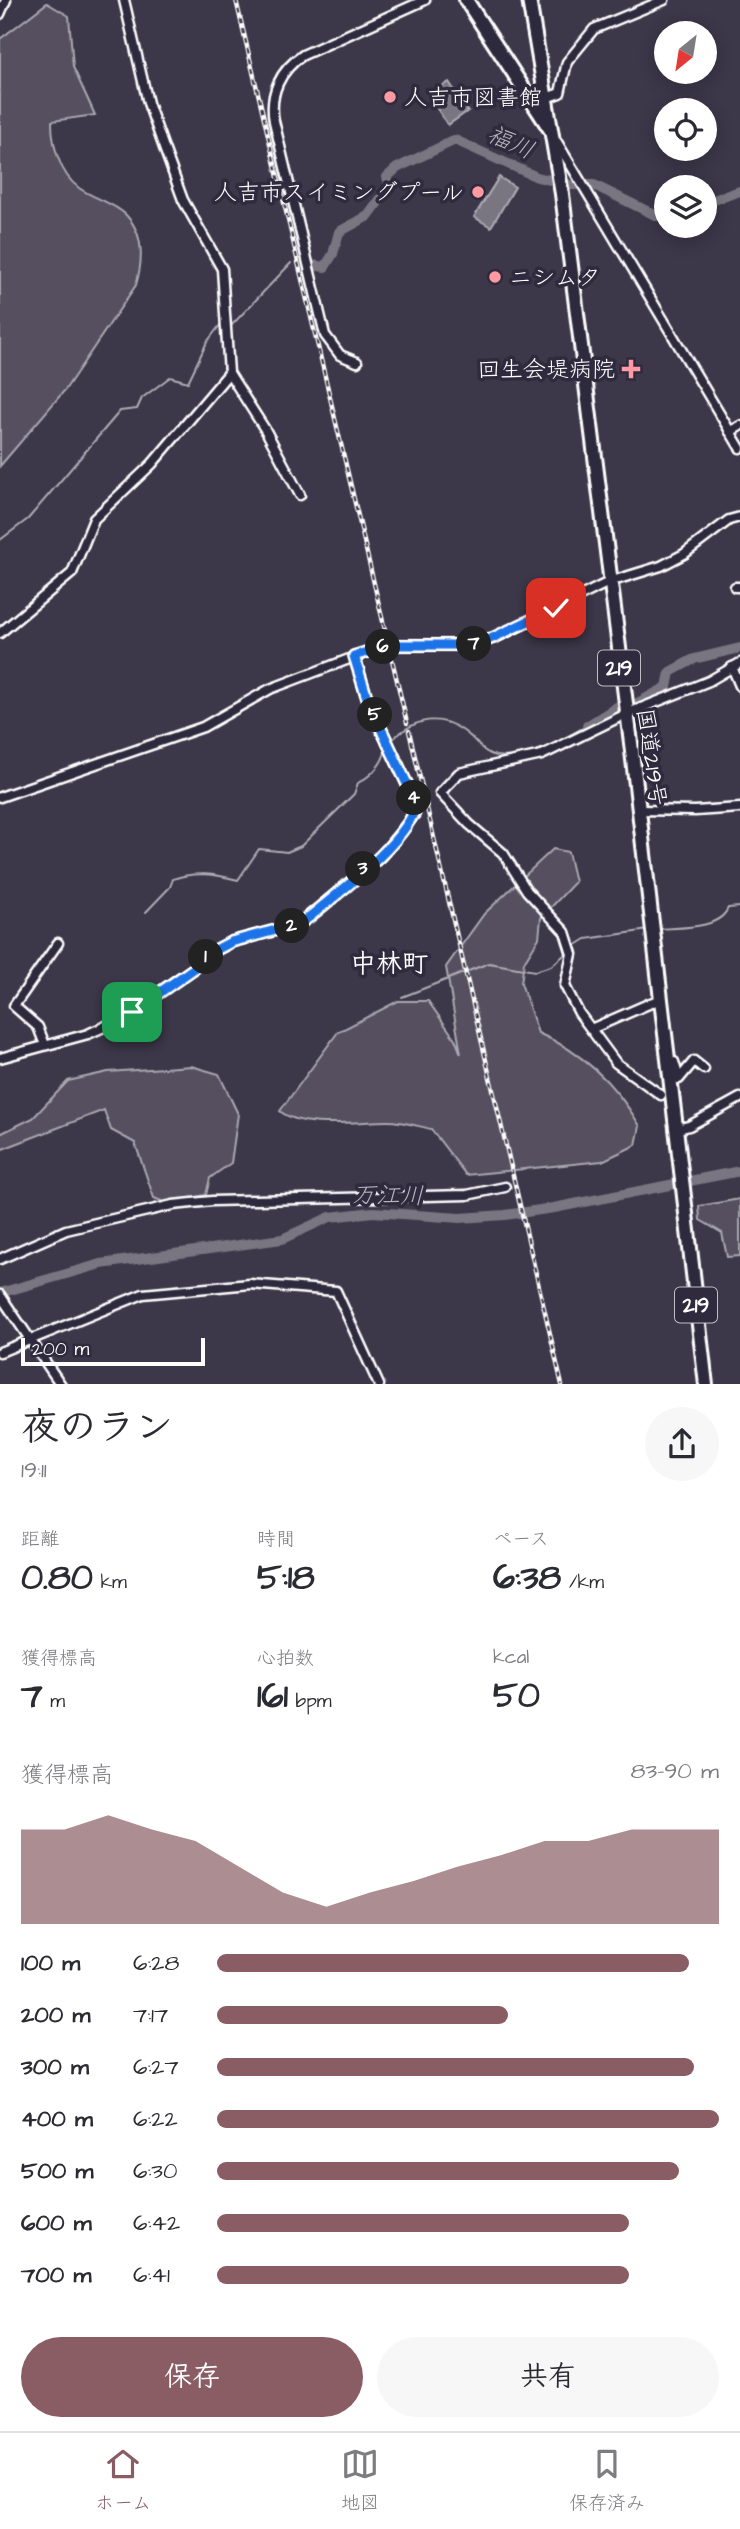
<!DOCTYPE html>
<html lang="ja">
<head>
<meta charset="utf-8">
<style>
  :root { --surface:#fff; --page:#f7f7f7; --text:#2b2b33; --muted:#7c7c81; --line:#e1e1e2; --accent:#8a5d65 }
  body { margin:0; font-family:"Architects Daughter","Klee One",sans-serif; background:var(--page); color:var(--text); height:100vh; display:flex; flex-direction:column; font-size:26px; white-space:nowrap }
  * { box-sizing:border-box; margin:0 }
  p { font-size:23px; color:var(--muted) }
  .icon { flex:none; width:38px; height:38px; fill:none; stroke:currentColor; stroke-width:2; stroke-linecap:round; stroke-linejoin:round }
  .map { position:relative; height:1384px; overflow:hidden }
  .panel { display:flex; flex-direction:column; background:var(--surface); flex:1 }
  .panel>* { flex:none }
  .needle { width:46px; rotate:210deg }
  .tools { position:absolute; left:654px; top:21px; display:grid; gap:14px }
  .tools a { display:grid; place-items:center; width:63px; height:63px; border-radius:50%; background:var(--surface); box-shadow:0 4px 18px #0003; font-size:35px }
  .scale { position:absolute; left:21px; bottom:18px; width:184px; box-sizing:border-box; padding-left:7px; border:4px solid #fff; border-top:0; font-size:19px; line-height:24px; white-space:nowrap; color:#fff; -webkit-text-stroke:5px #2f2a3d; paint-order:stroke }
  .pin { position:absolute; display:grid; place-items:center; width:60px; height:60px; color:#fff; margin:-30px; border-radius:14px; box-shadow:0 4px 10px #0006 }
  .km { position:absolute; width:35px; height:35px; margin:-18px; border-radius:50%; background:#222; color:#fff; font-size:19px; line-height:35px; text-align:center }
  .round { display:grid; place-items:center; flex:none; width:74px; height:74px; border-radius:37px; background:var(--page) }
  .summary { display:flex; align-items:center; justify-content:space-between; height:119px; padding:0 21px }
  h1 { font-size:38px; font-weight:700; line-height:52px }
  .figures { display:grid; grid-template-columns:repeat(3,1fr); gap:10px; height:119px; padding:7px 21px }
  .figures div { display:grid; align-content:center }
  .figures b { font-size:35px; font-weight:700 }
  .figures small { font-size:19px; font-weight:400 }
  .figures p { font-size:19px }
  .chart { height:196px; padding:14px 21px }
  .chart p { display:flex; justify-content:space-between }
  .chart svg { width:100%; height:126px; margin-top:7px; fill:var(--accent); opacity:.7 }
  .action { display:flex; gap:14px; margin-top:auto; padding:14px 21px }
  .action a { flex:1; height:80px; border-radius:42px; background:var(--accent); color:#fff; font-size:28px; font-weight:700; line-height:80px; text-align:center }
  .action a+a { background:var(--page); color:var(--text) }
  ul { padding:0 21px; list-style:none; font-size:23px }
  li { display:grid; grid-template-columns:112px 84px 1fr; align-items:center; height:52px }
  li i { height:18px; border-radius:9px; background:var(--accent) }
  .menu { display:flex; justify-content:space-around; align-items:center; height:98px; border-top:2px solid var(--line); background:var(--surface); font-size:19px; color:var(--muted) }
  .menu a { display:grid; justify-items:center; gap:4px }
  .menu .selected { color:var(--accent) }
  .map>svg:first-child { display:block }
  .green { fill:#555060; stroke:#aaa8b0; stroke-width:2 }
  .water { fill:#797682; stroke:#afadb4; stroke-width:2 }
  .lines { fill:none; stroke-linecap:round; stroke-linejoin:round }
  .stream { stroke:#afadb4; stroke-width:2 }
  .river { stroke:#797682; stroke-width:10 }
  .minor-casing { stroke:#fff; stroke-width:13 }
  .highway-casing { stroke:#fff; stroke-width:18 }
  .minor { stroke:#2f2a3d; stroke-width:8 }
  .highway { stroke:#2f2a3d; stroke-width:12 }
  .rail-casing { stroke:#fff; stroke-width:4.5 }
  .rail { stroke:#2f2a3d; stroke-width:2; stroke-dasharray:5; stroke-linecap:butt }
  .route-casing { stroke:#fff; stroke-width:14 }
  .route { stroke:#1a73e8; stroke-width:9 }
  .poi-dot { fill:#ff9aa2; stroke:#2f2a3d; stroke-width:2.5 }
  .labels { text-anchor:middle; stroke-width:7; stroke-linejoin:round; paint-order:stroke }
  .shield { fill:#2f2a3d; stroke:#c1bfc5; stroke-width:2 }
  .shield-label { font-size:21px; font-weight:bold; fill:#fff }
  .poi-label { font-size:23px; fill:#fff; stroke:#2f2a3d; text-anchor:start }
  .street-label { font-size:23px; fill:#fff; stroke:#2f2a3d }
  .water-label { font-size:24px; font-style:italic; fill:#b5b4ba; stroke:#2f2a3d }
  .quarter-label { font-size:26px; font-weight:bold; fill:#fff; stroke:#2f2a3d }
</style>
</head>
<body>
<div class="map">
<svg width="740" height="1385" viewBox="0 0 740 1385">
  <rect width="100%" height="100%" fill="#3c3749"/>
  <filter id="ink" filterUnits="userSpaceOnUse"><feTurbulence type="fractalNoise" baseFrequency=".0143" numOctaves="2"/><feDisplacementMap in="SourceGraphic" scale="14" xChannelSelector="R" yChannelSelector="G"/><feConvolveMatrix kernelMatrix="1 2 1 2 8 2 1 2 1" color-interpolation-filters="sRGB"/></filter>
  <g filter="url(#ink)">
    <g class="green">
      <path d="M 47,3 L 69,16 L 73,67 L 95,115 L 52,121 C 52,144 59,173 79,188 C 93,198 114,203 126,215 C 145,235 143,261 136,285 L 65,390 L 0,466 L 0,39 Z"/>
      <path d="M 553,849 L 568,852 L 575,882 L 541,918 L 539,938 L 524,962 L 521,983 L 538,1033 C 583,1052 616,1085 640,1126 L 636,1145 L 602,1161 L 466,1175 L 431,1129 C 417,1126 402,1121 387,1121 C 359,1121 301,1130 280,1111 L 338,1032 L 398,1001 L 428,1001 L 455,1039 L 461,1054 L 446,967 L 484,914 Z"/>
      <polygon points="191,1066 219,1074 238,1114 231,1163 210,1178 206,1195 166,1203 154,1198 135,1143 111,1130 104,1110 0,1150 0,1134 33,1118 68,1081 108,1072"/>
      <polygon points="740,1199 740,1256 727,1257 722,1233 700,1220 699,1206"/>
    </g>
    <g class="water">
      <polygon points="449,82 468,111 448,125 428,95"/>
      <polygon points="499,177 515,187 491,227 474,217"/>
    </g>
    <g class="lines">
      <g class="stream">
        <polyline points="230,327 291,263"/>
        <polyline points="0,540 28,519 120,411 137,409 142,398 170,377 188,382 207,342 220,325 224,326"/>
        <path d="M 392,740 C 417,716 444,713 471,737 C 479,745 485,754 496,756 C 528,761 561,739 587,726"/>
        <path d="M 146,912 L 170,887 L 173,879 C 194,871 215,874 238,880 L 259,849 L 287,852 L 301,846 L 354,794 L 358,783 C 372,775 384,764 386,747"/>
        <path d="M 658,929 C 679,927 719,930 728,908 L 740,907"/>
        <polyline points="573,947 586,939 649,930"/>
        <polyline points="402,997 489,963 535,971 551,966 569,951"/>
      </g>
      <g class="river">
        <polyline points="705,203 740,191"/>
        <polyline points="312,265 325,267 333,254 339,232 368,216 390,186 387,177 397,168 455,140 537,177 571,185 594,185 657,216 667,216"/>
        <polyline points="587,726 620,705 636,704 667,687 670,672 694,659 740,648"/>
        <polyline points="0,1293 101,1264 282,1239 330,1217 373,1212 460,1218 505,1215 554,1208 740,1171"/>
      </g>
      <defs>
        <g id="minor">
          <polyline points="124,0 148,103 164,148 183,200 222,269 229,373 266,431 300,495"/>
          <polyline points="0,14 6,0"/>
          <polyline points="546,98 560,93 567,62 594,29 664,0"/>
          <polyline points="557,142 740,448"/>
          <path d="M 357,362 L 340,355 L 325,335 L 274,121 C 269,94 280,70 303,55 L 425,0"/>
          <polyline points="730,432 740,426"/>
          <polyline points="735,587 740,587"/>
          <polyline points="0,633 72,573 94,519 152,464 229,373"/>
          <polyline points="732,667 740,686"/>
          <polyline points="0,797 203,727 270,689 365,653 389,645 464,645 495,638 609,582 661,566 684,554 729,520 740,517"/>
          <polyline points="639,810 695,811 740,808"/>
          <polyline points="591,1029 660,999"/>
          <polyline points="45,1045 38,1027 14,1006 58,943"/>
          <polyline points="0,1058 88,1034 117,1021 196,967 212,952 231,942 299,924 381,856 415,814 416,803 368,701 354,656"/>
          <polyline points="668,1062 674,1062 679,1079 694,1061 704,1069"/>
          <polyline points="661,1095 616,1063 579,1013 565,986 572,954 565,932 527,891 503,853 469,824 440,793 459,773 542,755 626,714 709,681 740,663"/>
          <polyline points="677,1129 689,1126 740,1098"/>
          <polyline points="0,1259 66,1230 173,1205 212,1201 467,1195 505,1187"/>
          <polyline points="0,1295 61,1385"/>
          <polyline points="0,1352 143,1294 250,1284 336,1291 379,1385"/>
        </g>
        <g id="highway">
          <polyline points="466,0 550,129"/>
          <polyline points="529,0 562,194 632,751 706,1385"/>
        </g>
      </defs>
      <use href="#minor" class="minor-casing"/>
      <use href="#highway" class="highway-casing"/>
      <use href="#minor" class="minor"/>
      <use href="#highway" class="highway"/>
      <defs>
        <g id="rail">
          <polyline points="236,0 407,723"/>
          <polyline points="409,731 562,1385"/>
        </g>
      </defs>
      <use href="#rail" class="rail-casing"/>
      <use href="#rail" class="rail"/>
    </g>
  </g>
  <g class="lines" filter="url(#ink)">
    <defs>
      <path id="route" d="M 132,1012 L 196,967 L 212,952 L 231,942 L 299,924 L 308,918 C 335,896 413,837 416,803 L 368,701 L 354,656 L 389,645 L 464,645 L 486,641 L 556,608"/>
    </defs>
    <use href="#route" class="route-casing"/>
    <use href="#route" class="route"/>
  </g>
  <g class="poi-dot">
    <circle cx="390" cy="97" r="7"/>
    <circle cx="478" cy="192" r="7"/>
    <circle cx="495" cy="277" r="7"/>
    <path d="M627.5 358.5h7v7h7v7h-7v7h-7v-7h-7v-7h7z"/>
  </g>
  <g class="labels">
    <g class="shield">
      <rect x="598" y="650.5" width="42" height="35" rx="5"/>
      <rect x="675" y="1287.5" width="42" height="35" rx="5"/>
    </g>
    <g class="shield-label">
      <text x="619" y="675">219</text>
      <text x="696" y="1312">219</text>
    </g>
    <g class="poi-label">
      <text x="404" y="105">人吉市図書館</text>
      <text x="464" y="200" text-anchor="end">人吉市スイミングプール</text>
      <text x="509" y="285">ニシムタ</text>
      <text x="615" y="377" text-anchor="end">回生会堤病院</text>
    </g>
    <g class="street-label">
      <text transform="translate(652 757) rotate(82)" y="8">国道219号</text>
    </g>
    <g class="water-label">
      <text transform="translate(511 142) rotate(24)" y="8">福川</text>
      <text transform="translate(388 1195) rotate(1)" y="8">万江川</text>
    </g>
    <g class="quarter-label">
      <text x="389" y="972">中林町</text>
    </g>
  </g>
</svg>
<div class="tools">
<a><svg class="needle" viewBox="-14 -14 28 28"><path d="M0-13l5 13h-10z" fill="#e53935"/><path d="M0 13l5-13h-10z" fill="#7c7c81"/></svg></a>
<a><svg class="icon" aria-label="locate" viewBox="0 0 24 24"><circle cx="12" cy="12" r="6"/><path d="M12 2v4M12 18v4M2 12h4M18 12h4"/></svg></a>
<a><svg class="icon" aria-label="layers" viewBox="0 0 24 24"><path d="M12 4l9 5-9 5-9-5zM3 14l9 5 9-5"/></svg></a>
</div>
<div class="scale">200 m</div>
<div class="pin" style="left:132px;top:1012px;background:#1e9e55"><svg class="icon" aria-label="arrive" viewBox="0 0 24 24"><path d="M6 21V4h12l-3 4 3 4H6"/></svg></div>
<div class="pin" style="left:556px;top:608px;background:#d93025"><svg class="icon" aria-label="check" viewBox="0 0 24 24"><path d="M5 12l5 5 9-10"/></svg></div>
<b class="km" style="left:206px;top:957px">1</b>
<b class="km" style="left:292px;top:926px">2</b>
<b class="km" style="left:363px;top:869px">3</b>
<b class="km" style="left:414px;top:798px">4</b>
<b class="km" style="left:375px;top:715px">5</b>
<b class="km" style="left:383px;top:647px">6</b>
<b class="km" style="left:474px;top:644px">7</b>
</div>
<section class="panel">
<div class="summary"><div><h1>夜のラン</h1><p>19:11</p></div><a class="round"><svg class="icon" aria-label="share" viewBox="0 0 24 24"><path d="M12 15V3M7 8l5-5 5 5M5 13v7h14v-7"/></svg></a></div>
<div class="figures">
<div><p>距離</p><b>0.80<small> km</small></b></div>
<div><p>時間</p><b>5:18</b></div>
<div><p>ペース</p><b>6:38<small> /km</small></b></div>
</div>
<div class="figures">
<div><p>獲得標高</p><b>7<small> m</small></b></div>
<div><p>心拍数</p><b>161<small> bpm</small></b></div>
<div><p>kcal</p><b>50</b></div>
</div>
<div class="chart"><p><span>獲得標高</span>83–90 m</p>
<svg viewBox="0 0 160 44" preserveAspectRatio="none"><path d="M0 44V11L10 11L20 6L30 11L40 15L50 24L60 33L70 38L80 33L90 29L100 24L110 20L120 15L130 15L140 11L150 11L160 11V44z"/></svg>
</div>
<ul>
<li><b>100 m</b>6:28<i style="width:94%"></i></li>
<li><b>200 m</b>7:17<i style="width:58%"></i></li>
<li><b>300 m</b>6:27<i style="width:95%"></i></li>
<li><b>400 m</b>6:22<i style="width:100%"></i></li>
<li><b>500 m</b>6:30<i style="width:92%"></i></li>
<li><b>600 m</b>6:42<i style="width:82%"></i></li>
<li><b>700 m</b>6:41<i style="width:82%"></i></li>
</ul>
<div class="action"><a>保存</a><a>共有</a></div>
</section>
<nav class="menu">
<a class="selected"><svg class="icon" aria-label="home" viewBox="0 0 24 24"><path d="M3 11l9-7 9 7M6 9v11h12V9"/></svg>ホーム</a>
<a><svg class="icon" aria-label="map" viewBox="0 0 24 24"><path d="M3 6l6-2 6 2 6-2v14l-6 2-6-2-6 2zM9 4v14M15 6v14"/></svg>地図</a>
<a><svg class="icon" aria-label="saved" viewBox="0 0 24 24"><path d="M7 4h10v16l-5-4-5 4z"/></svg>保存済み</a>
</nav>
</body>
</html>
